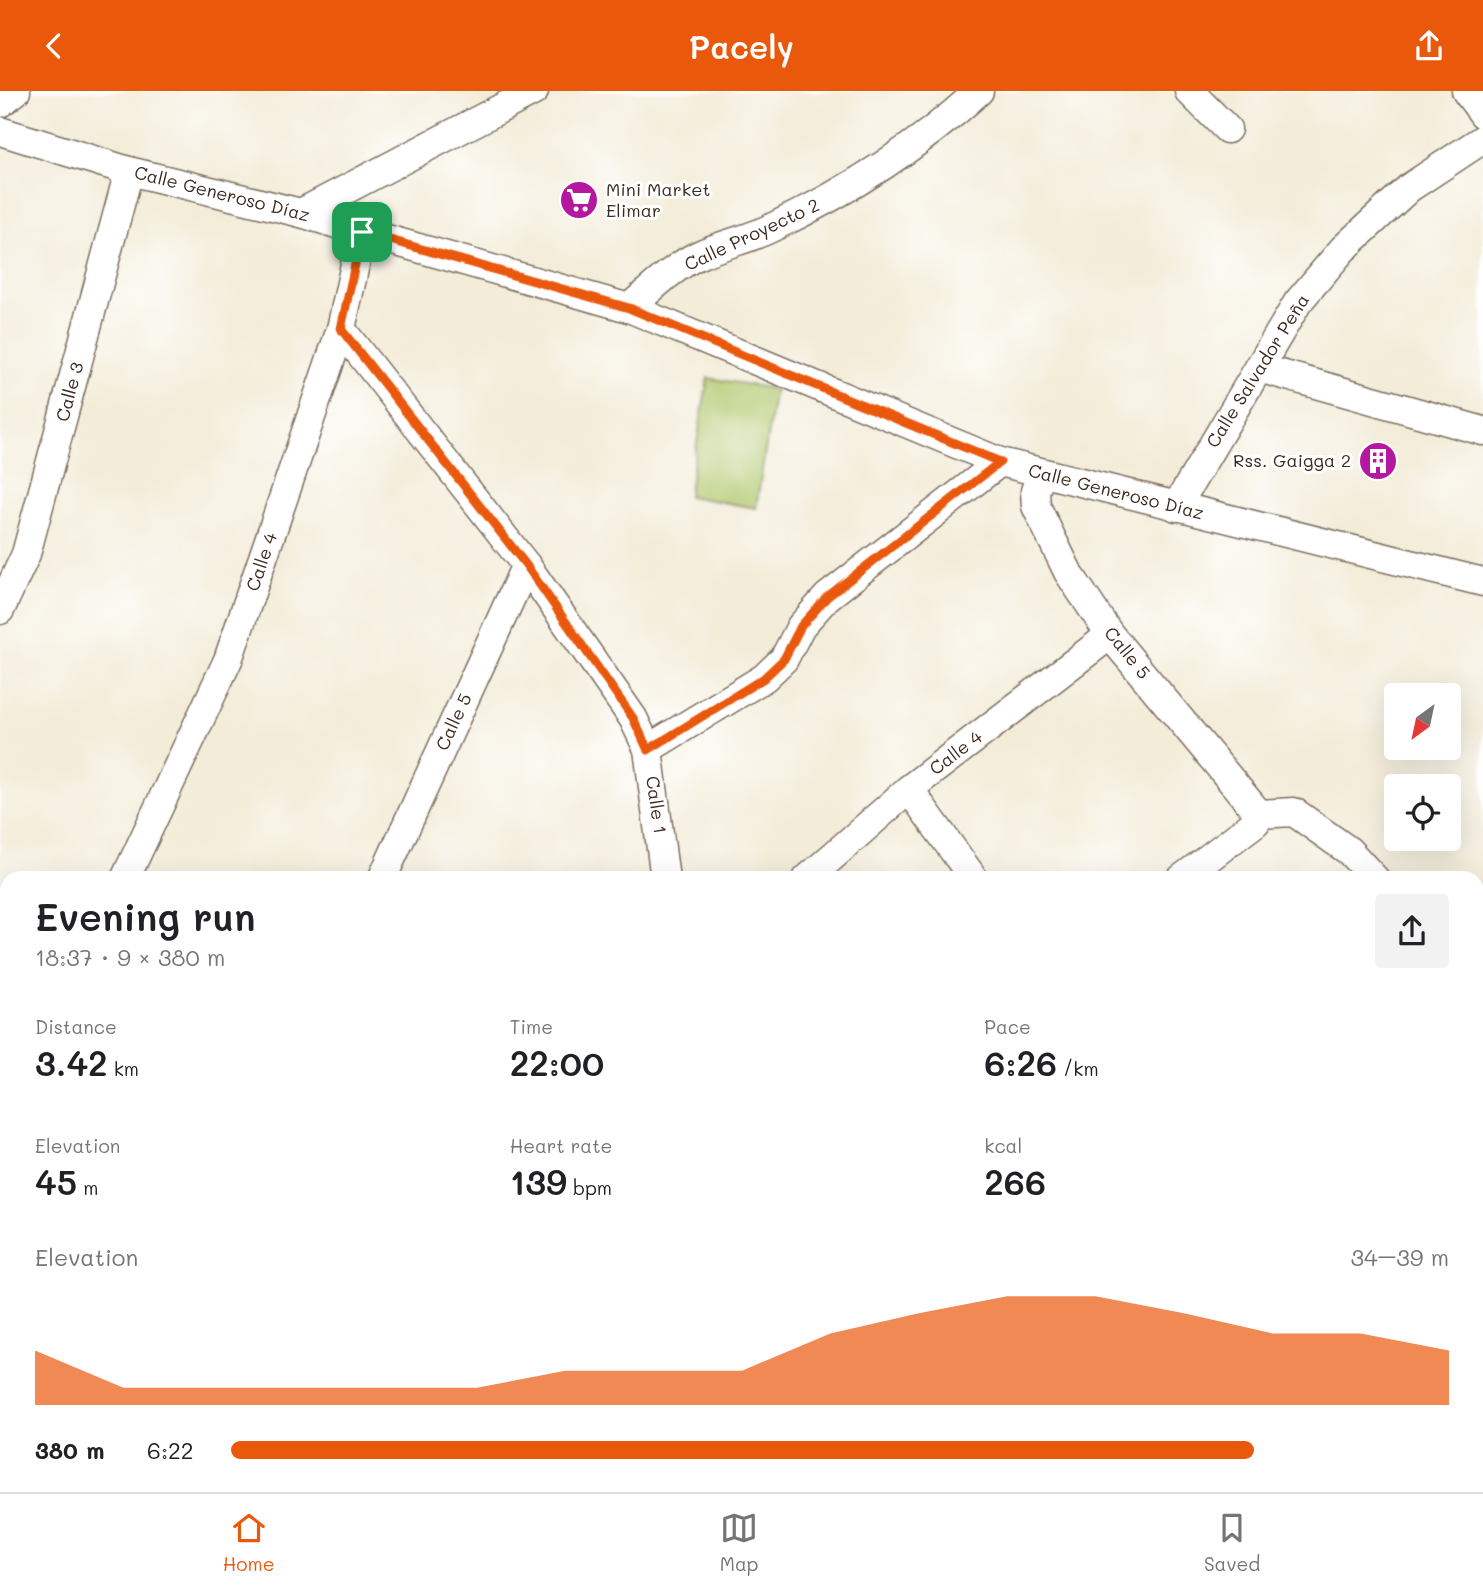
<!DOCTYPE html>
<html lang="en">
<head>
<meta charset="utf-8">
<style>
  :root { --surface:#fff; --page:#f2f2f2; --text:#202124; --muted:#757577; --line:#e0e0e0; --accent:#ea580c }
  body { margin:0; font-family:Mali,sans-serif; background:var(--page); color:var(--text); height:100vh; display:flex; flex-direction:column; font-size:26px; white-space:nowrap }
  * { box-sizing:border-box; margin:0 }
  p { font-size:23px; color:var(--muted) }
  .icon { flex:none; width:38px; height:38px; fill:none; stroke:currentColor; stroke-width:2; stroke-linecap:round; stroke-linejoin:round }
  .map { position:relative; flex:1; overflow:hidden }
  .drawer { position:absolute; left:0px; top:780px; width:1484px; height:621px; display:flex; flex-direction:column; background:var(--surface); border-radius:21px 21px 0 0; box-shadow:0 7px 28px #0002 }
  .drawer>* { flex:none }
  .needle { width:46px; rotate:213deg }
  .buttons { position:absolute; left:1384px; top:592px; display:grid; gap:14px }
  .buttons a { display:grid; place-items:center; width:77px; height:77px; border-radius:7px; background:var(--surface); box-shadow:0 7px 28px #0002; font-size:35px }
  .pin { position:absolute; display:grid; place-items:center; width:60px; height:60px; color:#fff; margin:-30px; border-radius:14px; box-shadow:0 4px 10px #0006 }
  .round { display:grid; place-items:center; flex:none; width:74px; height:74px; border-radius:7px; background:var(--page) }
  .head { display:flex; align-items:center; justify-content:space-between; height:119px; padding:0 35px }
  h1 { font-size:38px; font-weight:600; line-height:52px }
  .stats { display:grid; grid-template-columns:repeat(3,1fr); gap:10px; height:119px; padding:7px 35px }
  .stats div { display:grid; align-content:center }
  .stats b { font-size:35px; font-weight:600 }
  .stats small { font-size:19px; font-weight:400 }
  .stats p { font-size:19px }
  .chart { height:196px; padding:14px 35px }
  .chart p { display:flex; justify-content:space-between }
  .chart svg { width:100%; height:126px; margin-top:7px; fill:var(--accent); opacity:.7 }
  ul { padding:0 35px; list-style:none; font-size:23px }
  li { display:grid; grid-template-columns:112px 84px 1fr; align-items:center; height:52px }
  li i { height:18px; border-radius:9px; background:var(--accent) }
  header { display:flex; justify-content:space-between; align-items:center; height:91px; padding:0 35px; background:var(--accent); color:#fff; font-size:32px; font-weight:600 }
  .dock { display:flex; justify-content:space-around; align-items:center; height:98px; border-top:2px solid var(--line); background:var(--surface); font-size:19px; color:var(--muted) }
  .dock a { display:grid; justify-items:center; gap:4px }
  .dock .current { color:var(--accent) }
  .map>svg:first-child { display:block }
  .garden { fill:#b0c76c; stroke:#767845; stroke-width:2 }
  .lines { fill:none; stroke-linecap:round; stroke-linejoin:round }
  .stream { stroke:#47abc7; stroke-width:10 }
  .minor-casing { stroke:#7b6e5f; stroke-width:31 }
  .minor { stroke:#fff; stroke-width:28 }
  .route-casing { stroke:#fff; stroke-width:14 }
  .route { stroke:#ea580c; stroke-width:9 }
  .labels { text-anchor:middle; stroke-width:6; stroke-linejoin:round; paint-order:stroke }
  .poi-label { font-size:18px; fill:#3b2a1e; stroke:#fff; text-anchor:start }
  .street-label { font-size:18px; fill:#3b2a1e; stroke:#fff }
</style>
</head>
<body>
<header><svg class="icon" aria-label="back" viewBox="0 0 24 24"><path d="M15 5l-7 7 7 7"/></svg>Pacely<svg class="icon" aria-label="share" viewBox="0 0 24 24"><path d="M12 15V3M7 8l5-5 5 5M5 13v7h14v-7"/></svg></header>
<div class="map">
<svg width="1483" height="1401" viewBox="0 0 1483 1401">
  <rect width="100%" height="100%" fill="#fff"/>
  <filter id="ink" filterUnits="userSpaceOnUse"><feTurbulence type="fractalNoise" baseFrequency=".0143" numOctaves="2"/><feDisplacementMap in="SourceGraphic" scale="14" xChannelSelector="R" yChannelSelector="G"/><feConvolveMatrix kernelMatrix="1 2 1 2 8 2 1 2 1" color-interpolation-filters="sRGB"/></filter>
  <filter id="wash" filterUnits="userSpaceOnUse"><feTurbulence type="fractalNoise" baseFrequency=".00686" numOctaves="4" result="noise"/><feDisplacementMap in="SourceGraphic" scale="28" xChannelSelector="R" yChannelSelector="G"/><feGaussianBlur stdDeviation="1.57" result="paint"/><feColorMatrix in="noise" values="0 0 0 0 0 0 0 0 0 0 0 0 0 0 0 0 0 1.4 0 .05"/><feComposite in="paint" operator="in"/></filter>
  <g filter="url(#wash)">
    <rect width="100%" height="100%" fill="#f3ecd8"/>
    <polygon class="garden" points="708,287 775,298 756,417 688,405"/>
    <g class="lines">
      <g class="stream">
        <polyline points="0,1263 7,1263"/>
        <polyline points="282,1401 284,1395"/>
      </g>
    </g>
  </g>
  <g filter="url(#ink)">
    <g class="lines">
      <defs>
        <g id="minor">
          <polyline points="1189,0 1227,38"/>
          <polyline points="1466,0 1483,23"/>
          <polyline points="0,12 16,0"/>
          <polyline points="0,40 129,80 301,122 362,141 629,217 1000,371 1483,491"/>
          <polyline points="301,122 534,0"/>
          <path d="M 629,217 C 651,198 674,175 701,163 C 724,153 749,148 771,137 C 847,101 917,57 979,0"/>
          <polyline points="341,238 526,474 633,627 648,658 665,788"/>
          <polyline points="1259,277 1483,340"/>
          <polyline points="1041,383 1035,400 1036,415 1068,481 1110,544 1259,723"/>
          <polyline points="1176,416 1298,211 1343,158 1409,97 1483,48"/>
          <polyline points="0,519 26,463 129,80"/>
          <polyline points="648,658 764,587 784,568 801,535 827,506 1000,371"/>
          <polyline points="909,698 974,788"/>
          <polyline points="1259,723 1294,721 1349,760 1375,788"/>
          <polyline points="125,788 228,569 341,238 362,141"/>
          <polyline points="382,788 526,474"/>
          <polyline points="807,788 909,698 1110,544"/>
          <polyline points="1181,788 1256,731 1259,723"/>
          <polyline points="0,845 7,846"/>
          <polyline points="1477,1110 1483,1080"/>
          <polyline points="1286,1395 1294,1401"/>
          <polyline points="431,1401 432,1395"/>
          <polyline points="610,1401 611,1395"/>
          <polyline points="681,1401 682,1395"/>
          <polyline points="830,1401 831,1395"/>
          <polyline points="1020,1401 1021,1395"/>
          <polyline points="1387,1401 1391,1395"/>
        </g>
      </defs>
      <use href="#minor" class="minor-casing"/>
      <use href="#minor" class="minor"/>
    </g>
  </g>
  <g class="lines" filter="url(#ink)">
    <defs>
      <polygon id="route" points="362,141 629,217 1000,371 827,506 801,535 784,568 764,587 648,659 633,627 526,474 341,238"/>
    </defs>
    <use href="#route" class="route-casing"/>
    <use href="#route" class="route"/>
  </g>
  <defs>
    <symbol id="supermarket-disc" viewBox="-11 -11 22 22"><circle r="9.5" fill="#b5179e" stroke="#fff"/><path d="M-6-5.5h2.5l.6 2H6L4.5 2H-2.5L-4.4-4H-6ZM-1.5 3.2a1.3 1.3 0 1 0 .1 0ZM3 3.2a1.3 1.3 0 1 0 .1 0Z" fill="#fff"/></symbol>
    <symbol id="building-disc" viewBox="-11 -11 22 22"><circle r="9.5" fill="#b5179e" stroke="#fff"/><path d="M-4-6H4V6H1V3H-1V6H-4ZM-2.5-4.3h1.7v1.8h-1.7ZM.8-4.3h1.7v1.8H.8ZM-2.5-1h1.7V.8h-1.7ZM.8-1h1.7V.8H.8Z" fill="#fff"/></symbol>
  </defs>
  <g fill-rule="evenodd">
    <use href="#supermarket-disc" x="557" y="87" width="44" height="44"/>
    <use href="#building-disc" x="1356" y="348" width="44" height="44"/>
  </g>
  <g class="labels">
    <g class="poi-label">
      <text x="606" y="105">Mini Market<tspan x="606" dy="21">Elimar</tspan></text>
      <text x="1351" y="376" text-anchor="end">Rss. Gaigga 2</text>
    </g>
    <g class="street-label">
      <text transform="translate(222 103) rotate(14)" y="6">Calle Generoso Díaz</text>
      <text transform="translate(752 144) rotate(-25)" y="6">Calle Proyecto 2</text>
      <text transform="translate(1258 280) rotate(-58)" y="6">Calle Salvador Peña</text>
      <text transform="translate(70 301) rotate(-75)" y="6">Calle 3</text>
      <text transform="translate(1116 401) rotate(14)" y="6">Calle Generoso Díaz</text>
      <text transform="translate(262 471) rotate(-71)" y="6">Calle 4</text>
      <text transform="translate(1127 562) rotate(51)" y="6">Calle 5</text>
      <text transform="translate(454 631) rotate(-65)" y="6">Calle 5</text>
      <text transform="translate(956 662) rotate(-37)" y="6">Calle 4</text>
      <text transform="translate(656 714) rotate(82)" y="6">Calle 1</text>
    </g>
  </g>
</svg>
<div class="buttons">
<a><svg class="needle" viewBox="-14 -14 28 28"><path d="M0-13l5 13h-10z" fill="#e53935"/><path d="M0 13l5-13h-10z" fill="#757577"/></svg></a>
<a><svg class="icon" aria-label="locate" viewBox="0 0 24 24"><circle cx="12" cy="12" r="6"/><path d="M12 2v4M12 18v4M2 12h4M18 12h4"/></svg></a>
</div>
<div class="pin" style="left:362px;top:141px;background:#1e9e55"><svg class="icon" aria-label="arrive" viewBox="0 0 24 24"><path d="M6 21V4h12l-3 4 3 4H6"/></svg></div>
<section class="drawer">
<div class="head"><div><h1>Evening run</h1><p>18:37 · 9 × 380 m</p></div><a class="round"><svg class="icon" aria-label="share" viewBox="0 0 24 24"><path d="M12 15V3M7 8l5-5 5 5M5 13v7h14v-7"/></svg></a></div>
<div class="stats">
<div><p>Distance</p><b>3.42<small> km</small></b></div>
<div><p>Time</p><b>22:00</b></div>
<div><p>Pace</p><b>6:26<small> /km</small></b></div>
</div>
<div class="stats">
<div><p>Elevation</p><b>45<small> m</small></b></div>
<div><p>Heart rate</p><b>139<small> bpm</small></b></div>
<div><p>kcal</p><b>266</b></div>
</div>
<div class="chart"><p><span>Elevation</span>34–39 m</p>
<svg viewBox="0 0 160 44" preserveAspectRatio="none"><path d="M0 44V25L10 38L20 38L30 38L40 38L50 38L60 32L70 32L80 32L90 19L100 12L110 6L120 6L130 12L140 19L150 19L160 25V44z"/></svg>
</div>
<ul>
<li><b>380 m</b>6:22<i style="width:84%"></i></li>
</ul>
</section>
</div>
<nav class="dock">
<a class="current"><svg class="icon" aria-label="home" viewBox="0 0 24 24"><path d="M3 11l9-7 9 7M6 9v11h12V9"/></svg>Home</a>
<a><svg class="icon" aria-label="map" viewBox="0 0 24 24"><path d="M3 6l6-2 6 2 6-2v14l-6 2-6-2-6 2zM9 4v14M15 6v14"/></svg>Map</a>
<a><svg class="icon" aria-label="saved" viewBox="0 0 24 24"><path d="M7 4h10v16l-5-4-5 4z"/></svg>Saved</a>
</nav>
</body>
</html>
